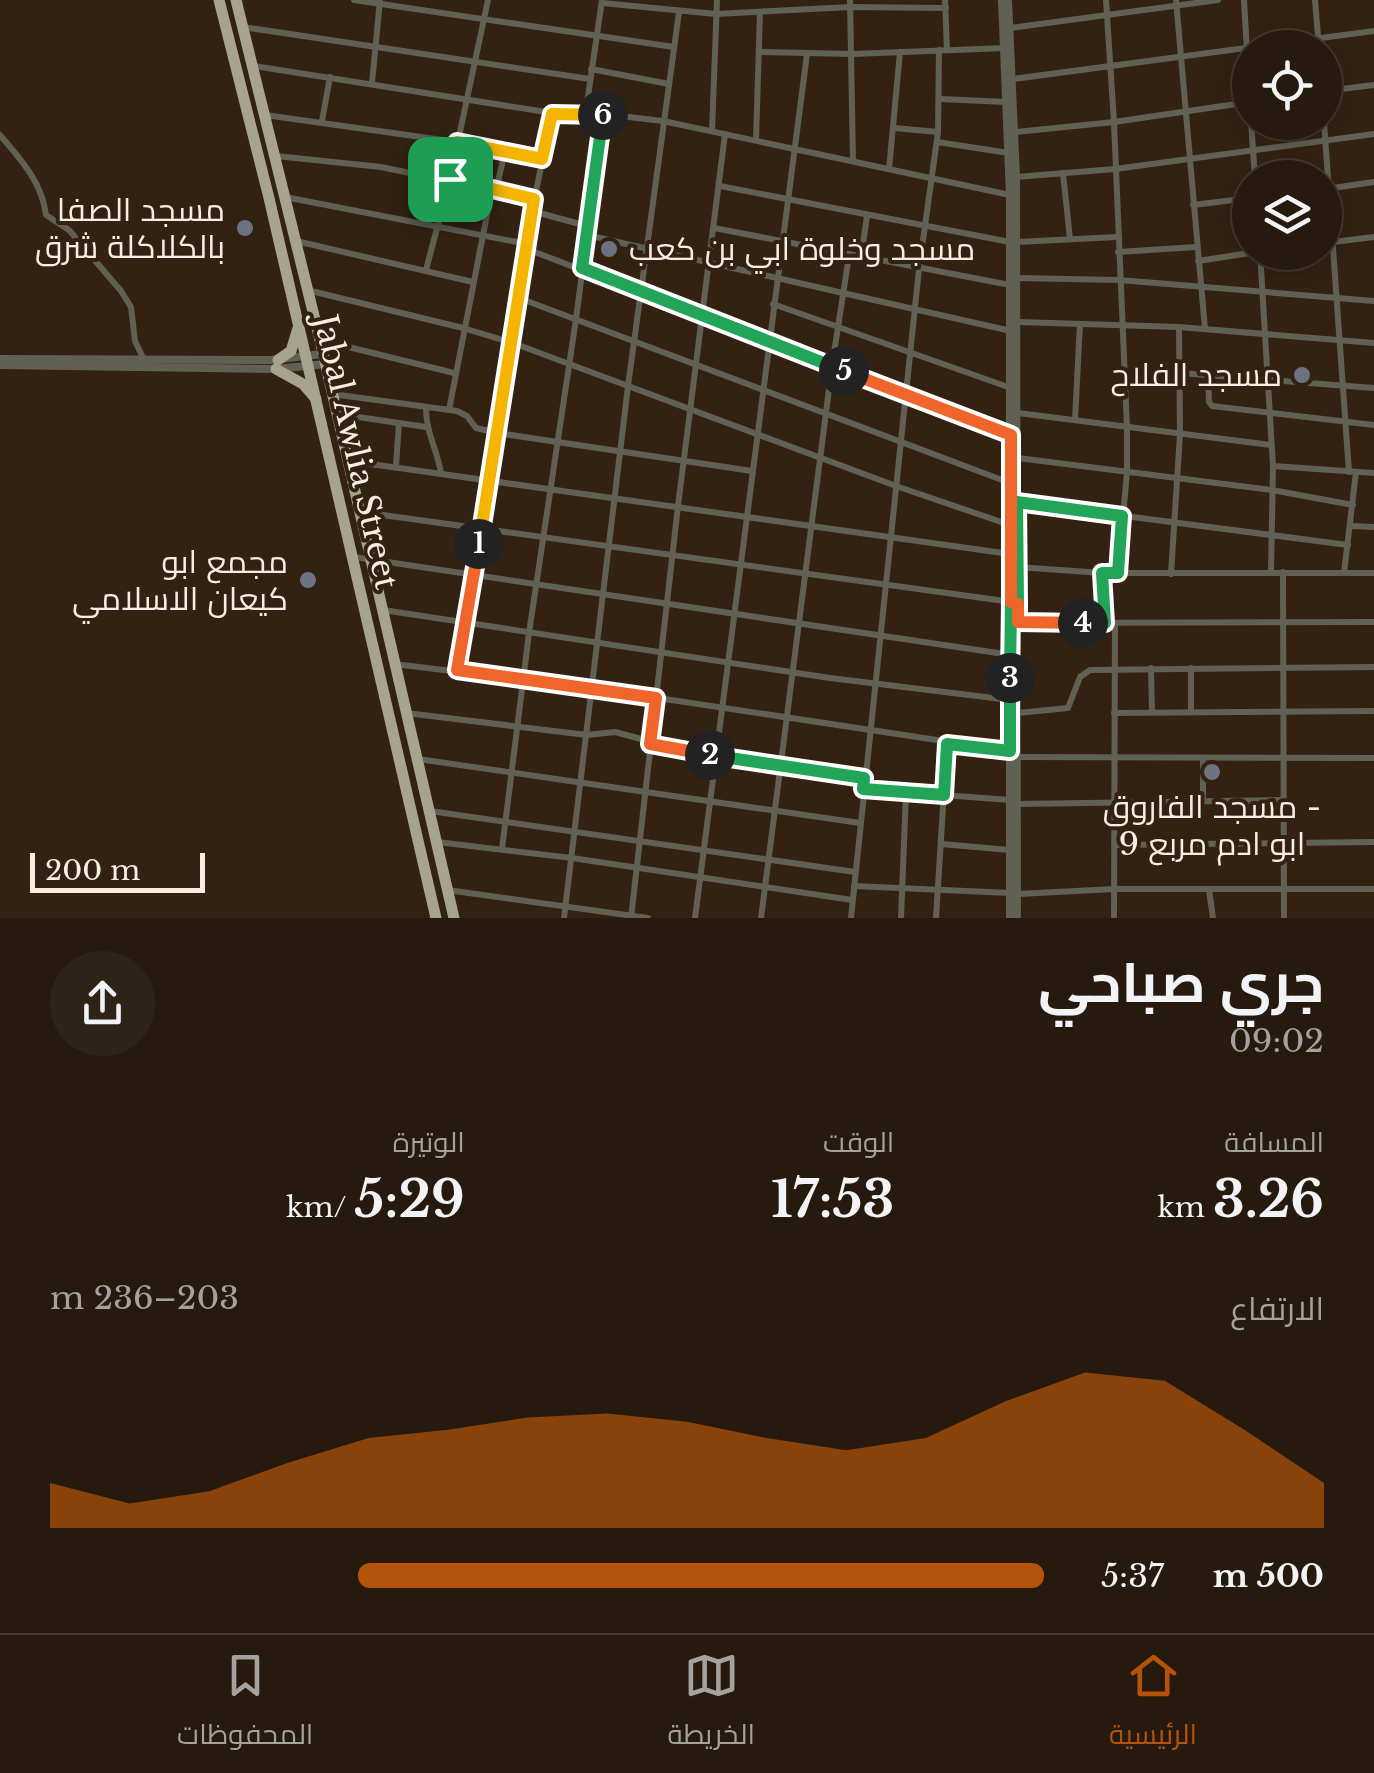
<!DOCTYPE html>
<html lang="ar">
<head>
<meta charset="utf-8">
<style>
  :root { --surface:#261a0e; --page:#2e2317; --text:#f1f3f6; --muted:#a4a19e; --line:#42382e; --accent:#b45309 }
  body { margin:0; font-family:"Libre Baskerville",Cairo,serif; background:var(--page); color:var(--text); direction:rtl; height:100vh; display:flex; flex-direction:column; font-size:38px; white-space:nowrap }
  * { box-sizing:border-box; margin:0 }
  p { font-size:32px; color:var(--muted) }
  .icon { flex:none; width:55px; height:55px; fill:none; stroke:currentColor; stroke-width:2; stroke-linecap:round; stroke-linejoin:round }
  .map { position:relative; height:918px; overflow:hidden; direction:ltr }
  .side { display:flex; flex-direction:column; background:var(--surface); flex:1 }
  .side>* { flex:none }
  .tools { position:absolute; left:1232px; top:30px; display:grid; gap:20px }
  .tools a { display:grid; place-items:center; width:110px; height:110px; border-radius:50%; background:var(--surface); box-shadow:0 5px 15px #0003,0 0 0 2px var(--line); font-size:50px }
  .scale { position:absolute; left:30px; bottom:25px; width:175px; box-sizing:border-box; padding-left:10px; border:5px solid #f8ede3; border-top:0; font-size:28px; line-height:35px; white-space:nowrap; color:#f8ede3; -webkit-text-stroke:8px #332212; paint-order:stroke }
  .pin { position:absolute; display:grid; place-items:center; width:85px; height:85px; color:#fff; margin:-42px; border-radius:20px; box-shadow:0 5px 15px #0006 }
  .km { position:absolute; width:50px; height:50px; margin:-25px; border-radius:50%; background:#222; color:#fff; font-size:28px; line-height:50px; text-align:center }
  .round { display:grid; place-items:center; flex:none; width:105px; height:105px; border-radius:52px; background:var(--page) }
  .headline { display:flex; align-items:center; justify-content:space-between; height:170px; padding:0 50px }
  h1 { font-size:55px; font-weight:700; line-height:75px }
  .metrics { display:grid; grid-template-columns:repeat(3,1fr); gap:15px; height:170px; padding:10px 50px }
  .metrics div { display:grid; align-content:center }
  .metrics b { font-size:50px; font-weight:700 }
  .metrics small { font-size:28px; font-weight:400 }
  .metrics p { font-size:28px }
  .chart { height:280px; padding:20px 50px }
  .chart p { display:flex; justify-content:space-between }
  .chart svg { width:100%; height:180px; margin-top:10px; fill:var(--accent); opacity:.7 }
  ul { padding:0 50px; list-style:none; font-size:32px }
  li { display:grid; grid-template-columns:160px 120px 1fr; align-items:center; height:75px }
  li i { height:25px; border-radius:12px; background:var(--accent) }
  .tab-bar { display:flex; justify-content:space-around; align-items:center; height:140px; border-top:2px solid var(--line); background:var(--surface); font-size:28px; color:var(--muted) }
  .tab-bar a { display:grid; justify-items:center; gap:5px }
  .tab-bar .current { color:var(--accent) }
  .map>svg:first-child { display:block }
  .lines { fill:none; stroke-linecap:round; stroke-linejoin:round }
  .minor { stroke:#616055; stroke-width:6 }
  .tertiary { stroke:#616055; stroke-width:8 }
  .trunk { stroke:#a6a48c; stroke-width:11 }
  .split-1-casing { stroke:#fff; stroke-width:20 }
  .split-2-casing { stroke:#fff; stroke-width:20 }
  .split-3-casing { stroke:#fff; stroke-width:20 }
  .split-4-casing { stroke:#fff; stroke-width:20 }
  .split-5-casing { stroke:#fff; stroke-width:20 }
  .split-6-casing { stroke:#fff; stroke-width:20 }
  .split-7-casing { stroke:#fff; stroke-width:20 }
  .split-1 { stroke:#f5b400; stroke-width:12 }
  .split-2 { stroke:#f0652b; stroke-width:12 }
  .split-3 { stroke:#22a559; stroke-width:12 }
  .split-4 { stroke:#22a559; stroke-width:12 }
  .split-5 { stroke:#f0652b; stroke-width:12 }
  .split-6 { stroke:#22a559; stroke-width:12 }
  .split-7 { stroke:#f5b400; stroke-width:12 }
  .worship-dot { fill:#6b7280; stroke:#332212; stroke-width:4 }
  .labels { text-anchor:middle; stroke-width:8; stroke-linejoin:round; paint-order:stroke }
  .poi-label { font-size:32px; fill:#f8ede3; stroke:#332212; text-anchor:end }
  .street-label { font-size:32px; fill:#f8ede3; stroke:#332212 }
</style>
</head>
<body>
<div class="map">
<svg width="1374" height="918" viewBox="0 0 1374 918">
  <rect width="100%" height="100%" fill="#332212"/>
  <g class="lines">
    <g class="minor">
      <polyline points="354,0 674,47"/>
      <polyline points="850,0 853,161"/>
      <polyline points="945,0 947,50"/>
      <polyline points="1106,0 1114,122 1127,428 1127,472 1118,573"/>
      <polyline points="1176,0 1205,329"/>
      <polyline points="1244,0 1250,104"/>
      <polyline points="1315,0 1319,48"/>
      <polyline points="602,3 716,14 851,7 946,8"/>
      <polyline points="243,27 590,79"/>
      <polyline points="1010,28 1218,0"/>
      <polyline points="759,52 853,54 1005,48"/>
      <polyline points="254,66 552,113 585,117 603,114 663,121 1010,195"/>
      <polyline points="591,69 669,84"/>
      <polyline points="1013,79 1374,31"/>
      <polyline points="372,83 380,0"/>
      <polyline points="1325,91 1374,85"/>
      <polyline points="940,99 1007,102"/>
      <polyline points="265,115 457,142 542,159"/>
      <polyline points="585,117 602,0"/>
      <polyline points="322,121 330,77"/>
      <polyline points="1251,122 1255,178"/>
      <polyline points="1324,122 1349,472"/>
      <polyline points="894,128 938,132"/>
      <polyline points="712,131 717,0"/>
      <polyline points="1015,132 1114,122 1250,102"/>
      <path d="M 0,135 C 21,160 42,182 46,215 L 69,230 L 121,291 L 131,307 L 135,341 L 144,360"/>
      <polyline points="756,140 760,12"/>
      <polyline points="937,142 1009,153"/>
      <polyline points="276,156 381,167 535,199"/>
      <polyline points="889,169 900,52"/>
      <polyline points="1063,173 1070,239"/>
      <polyline points="1016,177 1115,169 1374,134"/>
      <polyline points="720,186 1010,242"/>
      <polyline points="1326,189 1374,182"/>
      <polyline points="496,190 505,151"/>
      <polyline points="285,197 527,244"/>
      <polyline points="1193,205 1250,198"/>
      <polyline points="532,211 587,226"/>
      <polyline points="714,228 1010,285"/>
      <polyline points="587,235 1011,331"/>
      <polyline points="296,241 473,282"/>
      <polyline points="1017,242 1117,237"/>
      <polyline points="1325,243 1374,237"/>
      <polyline points="527,249 1011,435"/>
      <polyline points="1118,252 1196,247"/>
      <polyline points="1260,252 1273,466 1271,572"/>
      <polyline points="861,258 867,216"/>
      <polyline points="1198,261 1256,252"/>
      <polyline points="426,270 450,179 488,0"/>
      <polyline points="1017,278 1119,280 1374,301"/>
      <polyline points="307,290 463,328 513,343 896,486 1010,525"/>
      <polyline points="519,298 1010,483"/>
      <polyline points="773,304 1011,388"/>
      <polyline points="1018,322 1179,327 1374,343"/>
      <polyline points="320,340 454,373"/>
      <polyline points="1180,373 1374,388"/>
      <polyline points="1208,375 1209,402 1212,406 1374,425"/>
      <polyline points="332,394 457,411 467,416 476,428 497,433 752,471"/>
      <path d="M 426,408 C 426,433 437,449 441,473"/>
      <polyline points="449,410 492,189"/>
      <polyline points="1018,413 1271,445"/>
      <polyline points="338,414 426,427"/>
      <polyline points="1075,420 1080,324"/>
      <polyline points="1018,458 1272,490 1353,505"/>
      <polyline points="349,461 1010,554"/>
      <polyline points="396,466 399,423"/>
      <polyline points="1273,466 1374,473"/>
      <polyline points="1017,502 1348,545"/>
      <polyline points="361,512 1012,602"/>
      <polyline points="1351,526 1374,527"/>
      <polyline points="354,557 1011,655"/>
      <polyline points="1018,567 1102,573 1374,573"/>
      <polyline points="1283,572 1284,918"/>
      <polyline points="1102,573 1105,623"/>
      <polyline points="1344,573 1356,472"/>
      <polyline points="1171,574 1180,434 1179,327"/>
      <polyline points="383,610 830,678 1010,700"/>
      <polyline points="1018,623 1374,622"/>
      <polyline points="394,664 592,688 1010,751"/>
      <polyline points="1151,668 1152,711"/>
      <polyline points="457,670 532,211 552,113"/>
      <polyline points="1191,710 1191,668"/>
      <polyline points="406,713 587,735 615,732 682,750 864,778"/>
      <polyline points="1018,713 1068,708 1080,677 1090,670 1374,667"/>
      <polyline points="1114,713 1374,711"/>
      <polyline points="1018,757 1374,758"/>
      <polyline points="418,759 860,823"/>
      <polyline points="863,789 1010,800"/>
      <polyline points="1203,802 1203,759"/>
      <polyline points="1018,804 1284,800"/>
      <polyline points="430,811 855,872"/>
      <polyline points="437,842 572,858 852,900"/>
      <polyline points="941,844 1010,850"/>
      <polyline points="1114,845 1374,842"/>
      <polyline points="502,849 529,633 576,319 603,114"/>
      <polyline points="854,886 1010,893"/>
      <polyline points="447,890 648,918"/>
      <polyline points="1209,890 1213,918"/>
      <polyline points="1018,894 1114,889 1374,889"/>
      <polyline points="564,918 628,386 679,12"/>
      <polyline points="631,918 678,506 725,134"/>
      <polyline points="695,918 807,54"/>
      <polyline points="761,918 832,366 849,256"/>
      <polyline points="851,918 919,269 938,132 939,50"/>
      <polyline points="901,918 906,792"/>
      <polyline points="936,918 947,744"/>
      <polyline points="1114,918 1115,623"/>
    </g>
    <g class="tertiary">
      <polyline points="1002,0 1010,195 1010,918"/>
      <polyline points="1008,0 1016,177 1017,918"/>
      <polyline points="0,359 271,360 322,354"/>
      <polyline points="0,365 276,369 325,364"/>
    </g>
    <g class="trunk">
      <polyline points="219,0 269,198 436,918"/>
      <polyline points="236,0 320,340 454,918"/>
      <polyline points="278,360 291,351 298,328"/>
      <polyline points="276,369 303,384 316,399"/>
    </g>
  </g>
  <g class="lines">
    <defs>
      <polyline id="split-1" points="450,179 534,199 479,544"/>
      <polyline id="split-2" points="479,544 457,670 656,698 650,744 710,755"/>
      <polyline id="split-3" points="710,755 864,778 863,789 944,795 947,744 1010,751 1010,678"/>
      <polyline id="split-4" points="1010,678 1011,602 1018,604 1017,502 1122,516 1118,573 1102,573 1105,623 1083,623"/>
      <polyline id="split-5" points="844,371 1011,435 1011,602 1018,604 1018,622 1083,623"/>
      <polyline id="split-6" points="603,115 582,268 844,371"/>
      <polyline id="split-7" points="450,179 457,142 542,159 552,114 603,115"/>
    </defs>
    <use href="#split-1" class="split-1-casing"/>
    <use href="#split-2" class="split-2-casing"/>
    <use href="#split-3" class="split-3-casing"/>
    <use href="#split-4" class="split-4-casing"/>
    <use href="#split-5" class="split-5-casing"/>
    <use href="#split-6" class="split-6-casing"/>
    <use href="#split-7" class="split-7-casing"/>
    <use href="#split-1" class="split-1"/>
    <use href="#split-2" class="split-2"/>
    <use href="#split-3" class="split-3"/>
    <use href="#split-4" class="split-4"/>
    <use href="#split-5" class="split-5"/>
    <use href="#split-6" class="split-6"/>
    <use href="#split-7" class="split-7"/>
  </g>
  <g class="worship-dot">
    <circle cx="245" cy="228" r="10"/>
    <circle cx="609" cy="249" r="10"/>
    <circle cx="1302" cy="375" r="10"/>
    <circle cx="308" cy="580" r="10"/>
    <circle cx="1212" cy="772" r="10"/>
  </g>
  <g class="labels">
    <g class="poi-label">
      <text x="225" y="221">مسجد الصفا<tspan x="225" dy="37">بالكلاكلة شرق</tspan></text>
      <text x="629" y="260" text-anchor="start">مسجد وخلوة ابي بن كعب</text>
      <text x="1282" y="386">مسجد الفلاح</text>
      <text x="288" y="573">مجمع ابو<tspan x="288" dy="37">كيعان الاسلامي</tspan></text>
      <text x="1212" y="818" text-anchor="middle">مسجد الفاروق -<tspan x="1212" dy="37">ابو ادم مربع 9</tspan></text>
    </g>
    <g class="street-label">
      <text transform="translate(356 452) rotate(77)" y="11">Jabal Awlia Street</text>
    </g>
  </g>
</svg>
<div class="tools">
<a><svg class="icon" aria-label="locate" viewBox="0 0 24 24"><circle cx="12" cy="12" r="6"/><path d="M12 2v4M12 18v4M2 12h4M18 12h4"/></svg></a>
<a><svg class="icon" aria-label="layers" viewBox="0 0 24 24"><path d="M12 4l9 5-9 5-9-5zM3 14l9 5 9-5"/></svg></a>
</div>
<div class="scale">200 m</div>
<div class="pin" style="left:450px;top:179px;background:#1e9e55"><svg class="icon" aria-label="arrive" viewBox="0 0 24 24"><path d="M6 21V4h12l-3 4 3 4H6"/></svg></div>
<b class="km" style="left:479px;top:544px">1</b>
<b class="km" style="left:710px;top:755px">2</b>
<b class="km" style="left:1010px;top:678px">3</b>
<b class="km" style="left:1083px;top:623px">4</b>
<b class="km" style="left:844px;top:371px">5</b>
<b class="km" style="left:603px;top:115px">6</b>
</div>
<section class="side">
<div class="headline"><div><h1>جري صباحي</h1><p>09:02</p></div><a class="round"><svg class="icon" aria-label="share" viewBox="0 0 24 24"><path d="M12 15V3M7 8l5-5 5 5M5 13v7h14v-7"/></svg></a></div>
<div class="metrics">
<div><p>المسافة</p><b>3.26<small> km</small></b></div>
<div><p>الوقت</p><b>17:53</b></div>
<div><p>الوتيرة</p><b>5:29<small> /km</small></b></div>
</div>
<div class="chart"><p><span>الارتفاع</span>203–236 m</p>
<svg viewBox="0 0 160 44" preserveAspectRatio="none"><path d="M0 44V33L10 38L20 35L30 28L40 22L50 20L60 17L70 16L80 18L90 22L100 25L110 22L120 13L130 6L140 8L150 20L160 33V44z"/></svg>
</div>
<ul>
<li><b>500 m</b>5:37<i style="width:69%"></i></li>
</ul>
</section>
<nav class="tab-bar">
<a class="current"><svg class="icon" aria-label="home" viewBox="0 0 24 24"><path d="M3 11l9-7 9 7M6 9v11h12V9"/></svg>الرئيسية</a>
<a><svg class="icon" aria-label="map" viewBox="0 0 24 24"><path d="M3 6l6-2 6 2 6-2v14l-6 2-6-2-6 2zM9 4v14M15 6v14"/></svg>الخريطة</a>
<a><svg class="icon" aria-label="saved" viewBox="0 0 24 24"><path d="M7 4h10v16l-5-4-5 4z"/></svg>المحفوظات</a>
</nav>
</body>
</html>
